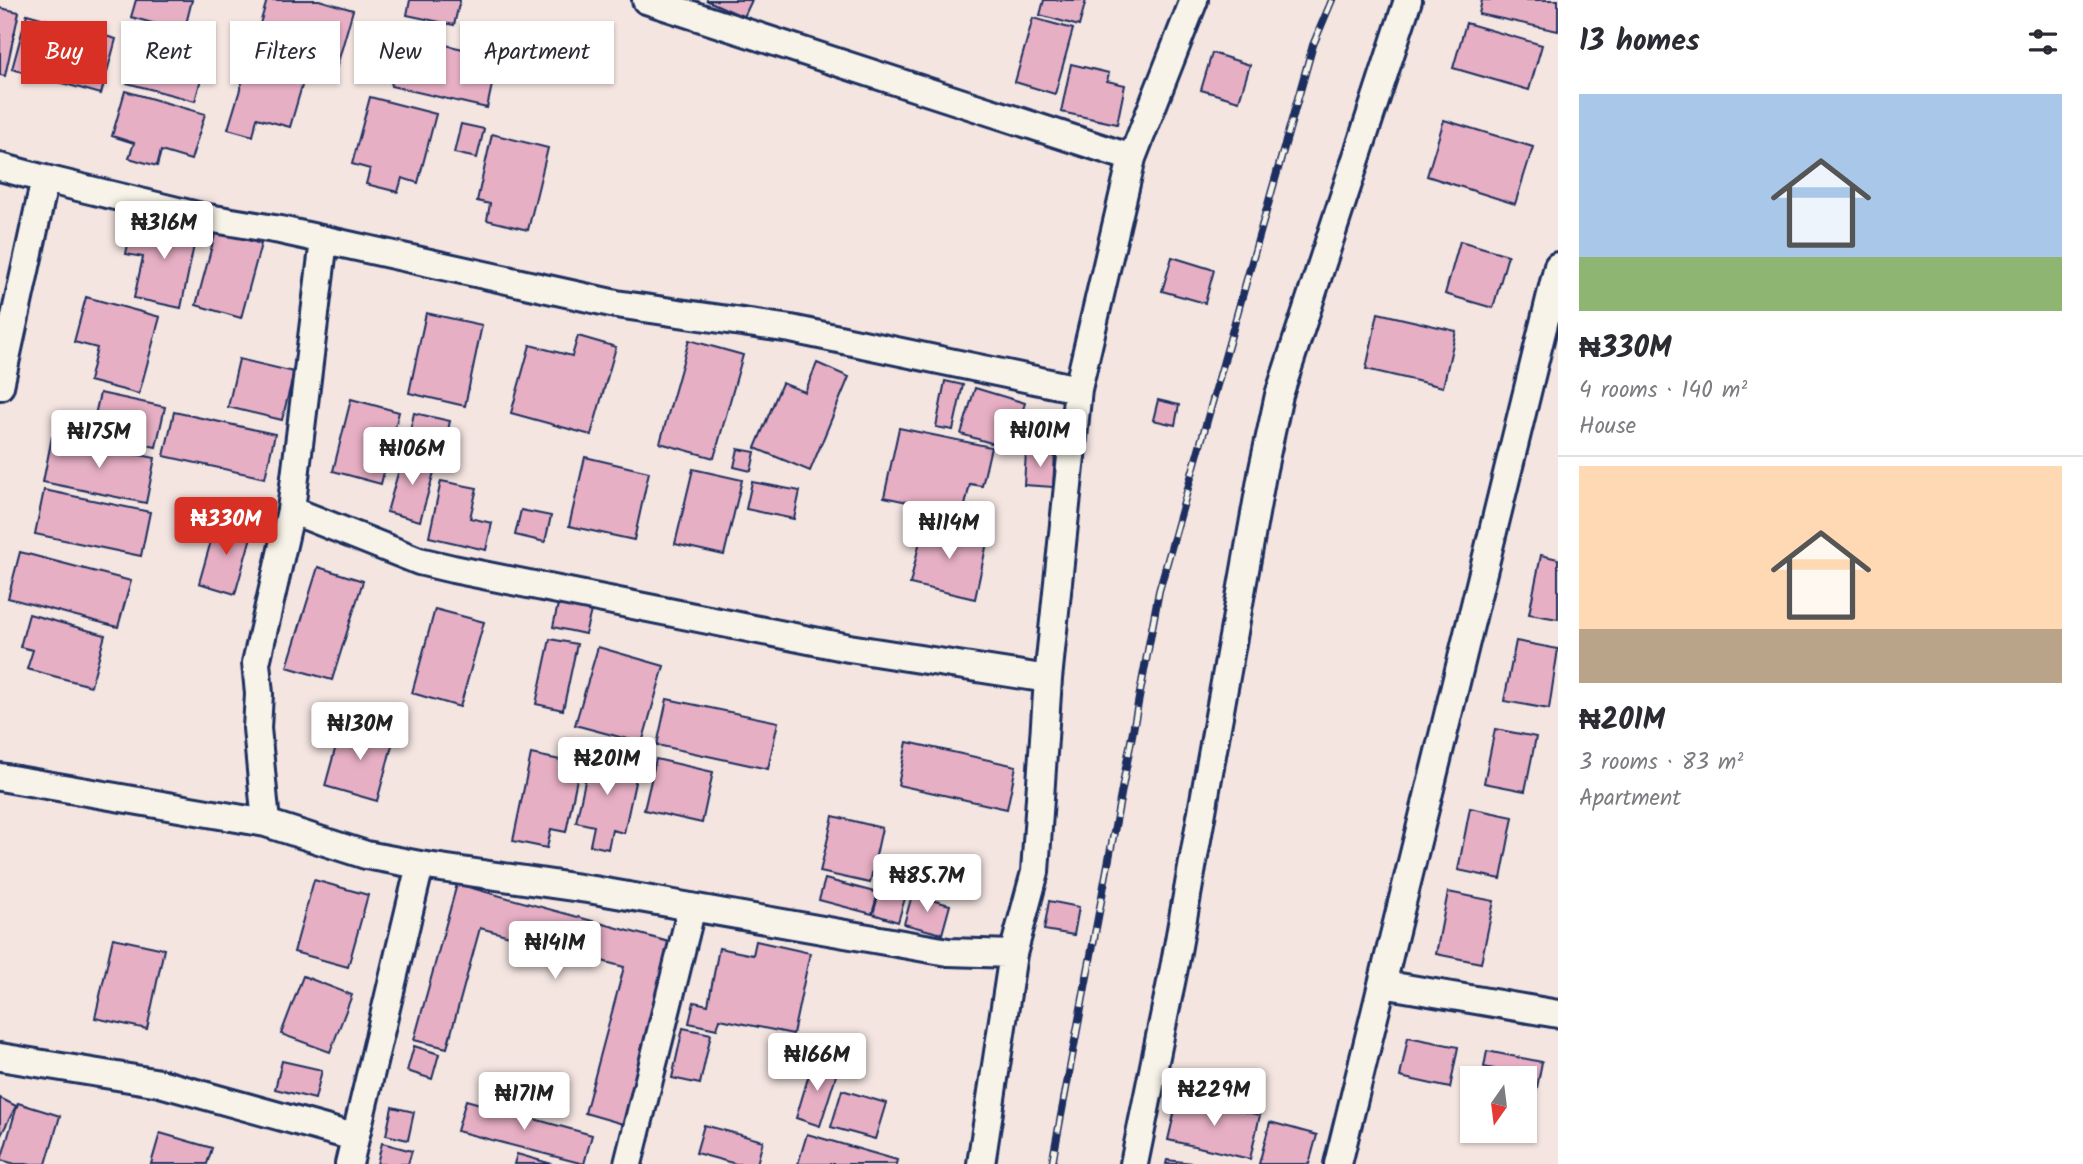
<!DOCTYPE html>
<html lang="en">
<head>
<meta charset="utf-8">
<style>
	:root { --surface:#fff; --page:#f2f2f3; --text:#2b2b33; --muted:#7c7c81; --line:#e1e1e2; --accent:#d93025 }
	body { margin:0; font-family:Kalam,sans-serif; background:var(--page); color:var(--text); height:100vh; display:flex; flex-direction:column; font-size:26px; white-space:nowrap }
	* { box-sizing:border-box; margin:0 }
	p { font-size:23px; color:var(--muted) }
	.icon { flex:none; width:38px; height:38px; fill:none; stroke:currentColor; stroke-width:2; stroke-linecap:round; stroke-linejoin:round }
	.map { position:relative; flex:1; overflow:hidden }
	.drawer { display:flex; flex-direction:column; background:var(--surface); width:525px }
	.drawer>* { flex:none }
	.hud { position:absolute; left:21px; top:21px; width:665px; height:63px; display:flex; gap:14px }
	.needle { width:46px; rotate:194deg }
	.fabs { position:absolute; left:1460px; top:1066px; display:grid; gap:14px }
	.fabs a { display:grid; place-items:center; width:77px; height:77px; border-radius:0px; background:var(--surface); box-shadow:0 2px 5px #0004; font-size:35px }
	.price { position:absolute; translate:-50% -60px; padding:0 16px; border-radius:7px; background:#fff; color:#222; font-size:23px; line-height:46px; filter:drop-shadow(0 2px 4px #0008) }
	.price::after { content:''; position:absolute; left:50%; top:42px; width:21px; height:16px; margin-left:-10px; background:inherit; clip-path:polygon(0 0,100% 0,50% 100%) }
	.price.selected { background:var(--accent); color:#fff }
	ul { padding:0; list-style:none }
	li { display:grid; align-content:center; gap:14px; height:371px; padding:0 21px }
	li+li { border-top:2px solid var(--line) }
	li span { display:grid; place-items:center; height:217px; border-radius:0px; color:#555 }
	li>.icon { margin-inline-start:auto }
	span .icon { width:126px; height:126px; fill:#fffc; stroke-width:1 }
	li b { font-size:30px }
	h2 { display:flex; justify-content:space-between; align-items:center; height:84px; padding:0 21px; font-size:30px }
	.pill { padding:0 24px; border-radius:0px; background:var(--surface); box-shadow:0 2px 5px #0004; font-size:24px; line-height:63px }
	.pill.selected { background:var(--accent); color:#fff }
	main { display:flex; flex:1; min-height:0 }
	.map>svg:first-child { display:block }
</style>
</head>
<body>
<main>
<div class="map">
<svg width="1558" height="1164" viewBox="0 0 1558 1164">
	<rect width="100%" height="100%" fill="#f4e5e1"/>
	<filter id="ink" filterUnits="userSpaceOnUse"><feTurbulence type="fractalNoise" baseFrequency=".0143" numOctaves="2"/><feDisplacementMap in="SourceGraphic" scale="14" xChannelSelector="R" yChannelSelector="G"/><feConvolveMatrix kernelMatrix="1 2 1 2 8 2 1 2 1" color-interpolation-filters="sRGB"/></filter>
	<g filter="url(#ink)">
		<path fill="#e7afc4" stroke="#1b2f5e" stroke-width="2" d="M136,0H192L184,32L131,17Z
			M267,0H319L353,10L336,69L281,53L279,59L252,51Z
			M410,0H460L454,25L407,15Z
			M706,0H752L744,17Z
			M1044,0H1086L1079,26L1040,15Z
			M1482,0H1558V31L1479,14Z
			M0,8L19,12L5,76L0,75Z
			M27,14L116,39L101,94L12,69Z
			M1033,18L1073,29L1055,94L1015,82Z
			M1466,23L1542,45L1529,90L1453,68Z
			M402,35L498,57L487,108L391,86Z
			M139,38L207,57L195,101L127,83Z
			M1212,53L1250,65L1239,101L1201,90Z
			M248,63L304,79L290,127L257,118L253,136L228,129Z
			M1071,64L1109,73L1107,81L1125,85L1117,124L1061,112Z
			M125,91L205,114L191,160L161,151L157,166L129,158L134,143L112,136Z
			M370,97L436,114L418,183L402,178L398,192L366,184L370,169L352,164Z
			M1444,120L1533,147L1515,204L1427,176Z
			M461,124L484,129L477,158L454,153Z
			M492,134L548,148L528,230L487,220L490,204L477,201Z
			M151,216L198,226L181,308L134,298L143,257L126,254L130,234L146,237Z
			M216,231L261,244L241,318L196,305Z
			M1460,241L1508,255L1493,308L1445,294Z
			M1172,257L1214,270L1205,303L1162,291Z
			M86,297L160,317L139,394L89,381L97,348L74,342Z
			M426,313L482,325L465,406L409,393Z
			M1378,313L1456,331L1443,387L1366,369Z
			M578,336L616,347L591,435L511,413L530,345L572,356Z
			M689,340L743,355L714,458L660,443Z
			M239,359L294,372L282,420L228,407Z
			M817,363L849,377L810,471L755,448L782,383L805,392Z
			M945,381L963,385L953,430L936,427Z
			M975,388L1025,403L1011,449L961,434Z
			M100,393L165,407L156,447L91,433Z
			M351,399L399,412L381,484L333,471Z
			M1158,400L1179,405L1175,425L1153,420Z
			M174,412L275,434L265,478L164,456Z
			M414,413L450,421L442,458L406,450Z
			M899,428L991,447L982,486L970,484L963,514L884,497Z
			M52,437L155,458L146,503L43,482Z
			M738,449L755,452L751,471L734,467Z
			M404,452L437,462L420,521L387,512Z
			M1026,452L1055,453L1053,487L1024,485Z
			M585,457L649,472L634,540L569,526Z
			M693,469L742,480L724,555L675,544Z
			M441,481L477,488L470,518L492,523L486,550L429,537Z
			M752,482L800,491L794,519L746,509Z
			M44,490L150,512L141,556L35,534Z
			M521,510L551,516L545,542L515,535Z
			M217,520L253,530L235,594L199,583Z
			M924,523L988,538L975,599L910,584Z
			M20,552L131,581L118,627L8,598Z
			M1541,555L1558,559V619L1529,614Z
			M318,567L363,581L332,680L287,667Z
			M558,604L591,611L585,634L553,627Z
			M435,609L484,622L460,707L412,693Z
			M29,614L105,635L91,686L27,669L33,650L20,647Z
			M550,639L577,644L563,710L536,704Z
			M1516,641L1558,649L1549,709L1504,701Z
			M598,647L664,666L642,743L575,725Z
			M667,699L778,722L768,769L657,745Z
			M342,724L394,738L377,801L325,786Z
			M1495,729L1536,737L1525,791L1484,783Z
			M907,742L1016,766L1007,809L898,785Z
			M531,754L580,764L566,832L551,829L547,848L513,841Z
			M591,754L639,764L624,833L612,830L608,849L590,845L594,826L576,822Z
			M656,759L713,772L702,823L644,810Z
			M1470,808L1513,817L1501,879L1458,870Z
			M833,816L882,828L870,883L820,872Z
			M888,863L913,871L898,922L873,914Z
			M825,879L878,893L872,914L819,900Z
			M314,880L368,895L348,967L294,952Z
			M457,884L673,943L623,1124L585,1113L624,967L480,928L447,1048L414,1040Z
			M1448,892L1494,901L1481,963L1436,954Z
			M912,895L950,905L942,934L904,924Z
			M1049,901L1079,907L1074,935L1044,930Z
			M113,938L164,949L147,1029L95,1018Z
			M756,941L810,953L793,1034L720,1019L717,1029L689,1023L694,1002L708,1005L719,948L753,955Z
			M303,976L352,995L330,1052L281,1034Z
			M683,1028L711,1034L700,1084L672,1078Z
			M1408,1037L1458,1047L1450,1088L1400,1077Z
			M414,1046L439,1054L432,1079L407,1071Z
			M1487,1051L1542,1062L1534,1103L1524,1101V1078H1492L1494,1069L1484,1067Z
			M282,1061L322,1070L315,1099L275,1089Z
			M813,1061L838,1069L820,1126L796,1118Z
			M842,1090L886,1103L875,1139L831,1127Z
			M1178,1097L1260,1115L1250,1159L1168,1140Z
			M0,1098L16,1106L0,1137Z
			M466,1100L592,1135L584,1164L457,1131Z
			M18,1103L60,1116L46,1164H15L1,1160Z
			M392,1107L414,1112L408,1140L386,1135Z
			M1270,1122L1317,1135L1309,1164H1259Z
			M704,1125L763,1141L757,1164H736L696,1153Z
			M160,1133L212,1148L207,1164H151Z
			M807,1134L897,1160L896,1164H798Z
			M382,1143L412,1151L408,1164H377Z
			M517,1154L552,1164H514Z
			M1167,1160L1201,1164H1166Z"/>
		<g fill="none" stroke-linecap="round" stroke-linejoin="round">
			<g stroke="#1b2f5e" stroke-width="32">
				<path id="street" d="M646,0L1132,158
					M0,167L45,179
					M0,386L45,179L202,217L280,230L616,304L791,329L1078,389L1048,679
					M1078,389L1132,158L1194,0
					M0,777L266,823L366,855L420,865L594,890L948,952L1013,954L1035,872L1048,679L849,648L453,569L419,561L291,510
					M266,823L257,728L259,694L256,663L291,510L324,240
					M1382,984L1558,1014
					M0,1057L160,1083L354,1137
					M349,1164L420,865
					M628,1164L692,907
					M981,1164L1013,954
					M1134,1164L1175,963L1263,469L1279,395L1408,0
					M1338,1164L1558,266"/>
			</g>
			<use href="#street" stroke="#f7f3e8" stroke-width="26"/>
			<g stroke="#1b2f5e" stroke-width="8">
				<path id="rail" d="M1052,1164L1159,591L1313,45L1332,0"/>
			</g>
			<use href="#rail" stroke="#f7f3e8" stroke-width="5" stroke-dasharray="16" stroke-linecap="butt"/>
		</g>
	</g>
</svg>
<div class="fabs">
<a><svg class="needle" viewBox="-14 -14 28 28"><path d="M0-13l5 13h-10z" fill="#e53935"/><path d="M0 13l5-13h-10z" fill="#7c7c81"/></svg></a>
</div>
<b class="price" style="left:164px;top:261px">₦316M</b>
<b class="price" style="left:1040px;top:469px">₦101M</b>
<b class="price" style="left:99px;top:470px">₦175M</b>
<b class="price" style="left:412px;top:487px">₦106M</b>
<b class="price selected" style="left:226px;top:557px">₦330M</b>
<b class="price" style="left:949px;top:561px">₦114M</b>
<b class="price" style="left:360px;top:762px">₦130M</b>
<b class="price" style="left:607px;top:797px">₦201M</b>
<b class="price" style="left:927px;top:914px">₦85.7M</b>
<b class="price" style="left:555px;top:981px">₦141M</b>
<b class="price" style="left:817px;top:1093px">₦166M</b>
<b class="price" style="left:1214px;top:1128px">₦229M</b>
<b class="price" style="left:524px;top:1132px">₦171M</b>
<div class="hud">
<a class="pill selected">Buy</a>
<a class="pill">Rent</a>
<a class="pill">Filters</a>
<a class="pill">New</a>
<a class="pill">Apartment</a>
</div>
</div>
<section class="drawer">
<h2>13 homes<svg class="icon" aria-label="filters" viewBox="0 0 24 24"><path d="M4 7h16M4 17h16"/><circle cx="9" cy="7" r="2"/><circle cx="15" cy="17" r="2"/></svg></h2>
<ul>
<li><span style="background:linear-gradient(#a9c7e8 75%,#8fb573 0)"><svg class="icon" aria-label="home" viewBox="0 0 24 24"><path d="M3 11l9-7 9 7M6 9v11h12V9"/></svg></span><div><b>₦330M</b><p>4 rooms · 140 m²</p><p>House</p></div></li>
<li><span style="background:linear-gradient(#ffd9b3 75%,#b9a48a 0)"><svg class="icon" aria-label="home" viewBox="0 0 24 24"><path d="M3 11l9-7 9 7M6 9v11h12V9"/></svg></span><div><b>₦201M</b><p>3 rooms · 83 m²</p><p>Apartment</p></div></li>
</ul>
</section>
</main>
</body>
</html>
